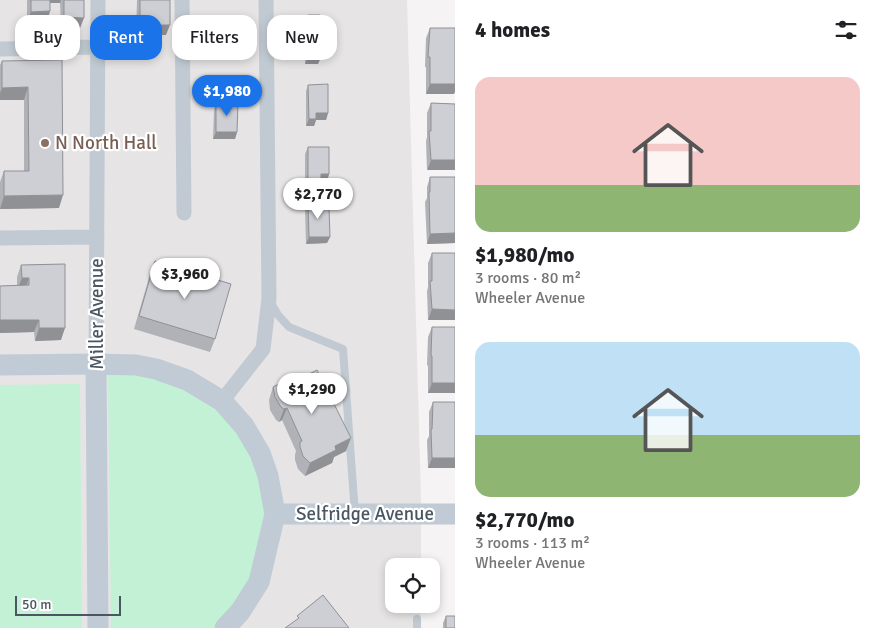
<!DOCTYPE html>
<html lang="en">
<head>
<meta charset="utf-8">
<style>
	:root { --surface:#fff; --page:#f2f2f2; --text:#202124; --muted:#757577; --accent:#1a73e8 }
	body { margin:0; font-family:Signika,sans-serif; background:var(--page); color:var(--text); height:100vh; display:flex; flex-direction:column; font-size:19px; white-space:nowrap }
	* { box-sizing:border-box; margin:0 }
	p { font-size:16px; color:var(--muted) }
	.icon { flex:none; width:28px; height:28px; fill:none; stroke:currentColor; stroke-width:2; stroke-linecap:round; stroke-linejoin:round }
	.map { position:relative; flex:1; overflow:hidden }
	.side { display:flex; flex-direction:column; background:var(--surface); width:425px }
	.side>* { flex:none }
	.hud { position:absolute; left:15px; top:15px; width:365px; height:45px; display:flex; gap:10px }
	.controls { position:absolute; left:385px; top:558px; display:grid; gap:10px }
	.controls a { display:grid; place-items:center; width:55px; height:55px; border-radius:10px; background:var(--surface); box-shadow:0 2px 8px #0003; font-size:25px }
	.scale { position:absolute; left:15px; bottom:12px; width:106px; box-sizing:border-box; padding-left:5px; border:2px solid #4a5661; border-top:0; font-size:14px; line-height:18px; white-space:nowrap; color:#4a5661; -webkit-text-stroke:4px #fff; paint-order:stroke }
	.price { position:absolute; translate:-50% -42px; padding:0 11px; border-radius:18px; background:#fff; color:#222; font-size:16px; line-height:32px; filter:drop-shadow(0 1px 2px #0008) }
	.price::after { content:''; position:absolute; left:50%; top:30px; width:15px; height:11px; margin-left:-8px; background:inherit; clip-path:polygon(0 0,100% 0,50% 100%) }
	.price.current { background:var(--accent); color:#fff }
	ul { padding:0; list-style:none }
	li { display:grid; align-content:center; gap:10px; height:265px; padding:0 20px }
	li span { display:grid; place-items:center; height:155px; border-radius:15px; color:#555 }
	li>.icon { margin-inline-start:auto }
	span .icon { width:90px; height:90px; fill:#fffc; stroke-width:1 }
	li b { font-size:21px }
	h2 { display:flex; justify-content:space-between; align-items:center; height:60px; padding:0 20px; font-size:21px }
	.pill { padding:0 18px; border-radius:15px; background:var(--surface); box-shadow:0 2px 8px #0003; font-size:18px; line-height:45px }
	.pill.current { background:var(--accent); color:#fff }
	main { display:flex; flex:1; min-height:0 }
	.map>svg:first-child { display:block }
</style>
</head>
<body>
<main>
<div class="map">
<svg width="455" height="628" viewBox="0 0 455 628">
	<rect width="100%" height="100%" fill="#f5f3f3"/>
	<path fill="#e6e4e5" d="M0,0H407L421,499V566H394V604H421L420,628H0Z"/>
	<path fill="#c3f1d5" d="M108,373L146,374L193,390L225,413L253,457L268,518L260,559L242,598L216,628H111Z
		M80,384L82,628H0V385Z"/>
	<g fill="none" stroke-linecap="round" stroke-linejoin="round">
		<path stroke="#c1cad2" stroke-width="8" d="M271,303L278,315L289,327L343,349L355,514
			M417,619V628"/>
		<path stroke="#c1cad2" stroke-width="15" d="M182,0L184,213
			M0,49L97,47
			M0,238L97,237
			M96,364L98,0
			M222,401L263,349L269,299L266,0"/>
		<path stroke="#c1cbd6" stroke-width="21" d="M96,364L98,628
			M0,365L96,364L136,365L156,369L187,380L222,401L244,426L260,453L268,476L275,514L259,582L240,612L225,628
			M275,514H455"/>
	</g>
	<path fill="#b0b2b7" d="M27,0H84L80,28L61,27L60,3H50V11L47,21L27,22Z
		M137,0H170L166,35H136Z
		M308,15L320,22L328,50L326,57L321,56L318,64H305L306,22Z
		M430,28L454,94H426V67H425L426,38Z
		M62,60L59,208L0,209V182L4,171H24V100H0V65L2,61Z
		M308,85L328,113L326,120H316L314,126H306V91Z
		M216,103L237,132L235,139H213L214,110Z
		M431,103L455,104L427,170L426,141L427,137V113Z
		M308,147L329,174L327,181H321L319,189L305,188V154Z
		M430,177L455,243L427,244L425,202L427,198V187Z
		M308,201L321,209L330,237L327,243L306,244L305,208Z
		M432,253H455V320H428L427,291L428,287V263Z
		M155,261L215,339L210,352L134,329L150,274Z
		M65,264L61,340L35,341L34,332L0,333V286L17,285V277L21,265Z
		M432,327H455V393H428V366L427,365L428,337Z
		M301,378L323,389L346,451L334,457L332,463L305,476L298,469L295,460V455L296,451L282,420L279,422L276,420L270,410L269,400L273,387Z
		M433,402H455V468H428L427,440L429,436V412Z
		M446,616L455,628H443V623Z"/>
	<path fill="#909195" d="M48,0H61L60,3H47Z
		M50,11L47,21L27,22L31,12Z
		M64,17L84,18L80,28L61,27Z
		M140,25H170L166,35H136Z
		M321,50H328L326,57L318,56Z
		M308,57H321L318,64H305Z
		M430,84H455V92L454,94H426Z
		M28,87L24,100H0V93L2,88Z
		M316,113H328L326,120H316L314,126H306L309,119Z
		M216,132H237L235,139H213Z
		M431,160H455V170H427Z
		M321,174H329L327,181H319Z
		M308,182H321L319,189L305,188Z
		M63,195L59,208L0,209L4,196Z
		M455,233V243L427,244L430,234Z
		M309,237H330L327,243L306,244Z
		M22,278H29L25,290H17Z
		M432,309L455,310V320H428Z
		M0,320H39L34,332L0,333Z
		M39,328H65L61,340L35,341Z
		M432,383H455V393H428Z
		M287,408L282,420L279,422L284,409Z
		M351,438L346,451L334,457L332,463L305,476L310,463L335,446Z
		M432,458H455V468H428Z"/>
	<path fill="#cdcfd5" stroke="#909195" d="M31,0H50V11L31,12Z
		M64,0H84V18L64,17Z
		M140,0H170V25H140Z
		M308,15H320V22H328V50H321V57H308Z
		M430,28H455V84H430V57H428Z
		M62,60L63,195L4,196V171H29L28,87L2,88V61Z
		M328,84V113H316V119H309L308,85Z
		M216,103H238L237,132H216Z
		M431,103L455,104V160H431L429,131H431Z
		M308,147H329V174H321V182H308Z
		M430,177H455V233L430,234L429,192H430Z
		M308,201H321V209H329L330,237H309Z
		M432,253H455V310L432,309L430,281H432Z
		M155,261L231,284L215,339L139,316Z
		M65,264V328H39V320H0V286L29,285V278H22L21,265Z
		M432,327H455V383H432V356L431,355Z
		M317,370L324,384L321,386L329,401L332,400L351,438L335,446L336,450L310,463L303,456L300,447V442L302,441L287,408L284,409L281,407L275,397L273,387L299,374L301,378Z
		M433,402H455V458H432L431,430L432,429Z
		M323,595L349,628H285L299,618L297,616Z
		M446,616H455V628H446Z"/>
	<circle fill="#8d6e63" stroke="#fff" stroke-width="2" cx="45" cy="143" r="5"/>
	<g text-anchor="middle" dominant-baseline="central" stroke-width="4.5" stroke-linejoin="round" paint-order="stroke">
		<g font-size="19" fill="#785e54" stroke="#fff" text-anchor="start">
			<text x="55" y="143">N North Hall</text>
		</g>
		<g font-size="19" fill="#4a5661" stroke="#fff">
			<text transform="translate(97 314) rotate(-90)">Miller Avenue</text>
			<text x="365" y="514">Selfridge Avenue</text>
		</g>
	</g>
</svg>
<div class="controls">
<a><svg class="icon" aria-label="locate" viewBox="0 0 24 24"><circle cx="12" cy="12" r="6"/><path d="M12 2v4M12 18v4M2 12h4M18 12h4"/></svg></a>
</div>
<div class="scale">50 m</div>
<b class="price current" style="left:227px;top:117px">$1,980</b>
<b class="price" style="left:318px;top:220px">$2,770</b>
<b class="price" style="left:185px;top:300px">$3,960</b>
<b class="price" style="left:312px;top:415px">$1,290</b>
<div class="hud">
<a class="pill">Buy</a>
<a class="pill current">Rent</a>
<a class="pill">Filters</a>
<a class="pill">New</a>
</div>
</div>
<section class="side">
<h2>4 homes<svg class="icon" aria-label="filters" viewBox="0 0 24 24"><path d="M4 7h16M4 17h16"/><circle cx="9" cy="7" r="2"/><circle cx="15" cy="17" r="2"/></svg></h2>
<ul>
<li><span style="background:linear-gradient(#f6c9c9 70%,#8fb573 0)"><svg class="icon" aria-label="home" viewBox="0 0 24 24"><path d="M3 11l9-7 9 7M6 9v11h12V9"/></svg></span><div><b>$1,980/mo</b><p>3 rooms · 80 m²</p><p>Wheeler Avenue</p></div></li>
<li><span style="background:linear-gradient(#bfe0f5 60%,#8fb573 0)"><svg class="icon" aria-label="home" viewBox="0 0 24 24"><path d="M3 11l9-7 9 7M6 9v11h12V9"/></svg></span><div><b>$2,770/mo</b><p>3 rooms · 113 m²</p><p>Wheeler Avenue</p></div></li>
</ul>
</section>
</main>
</body>
</html>
